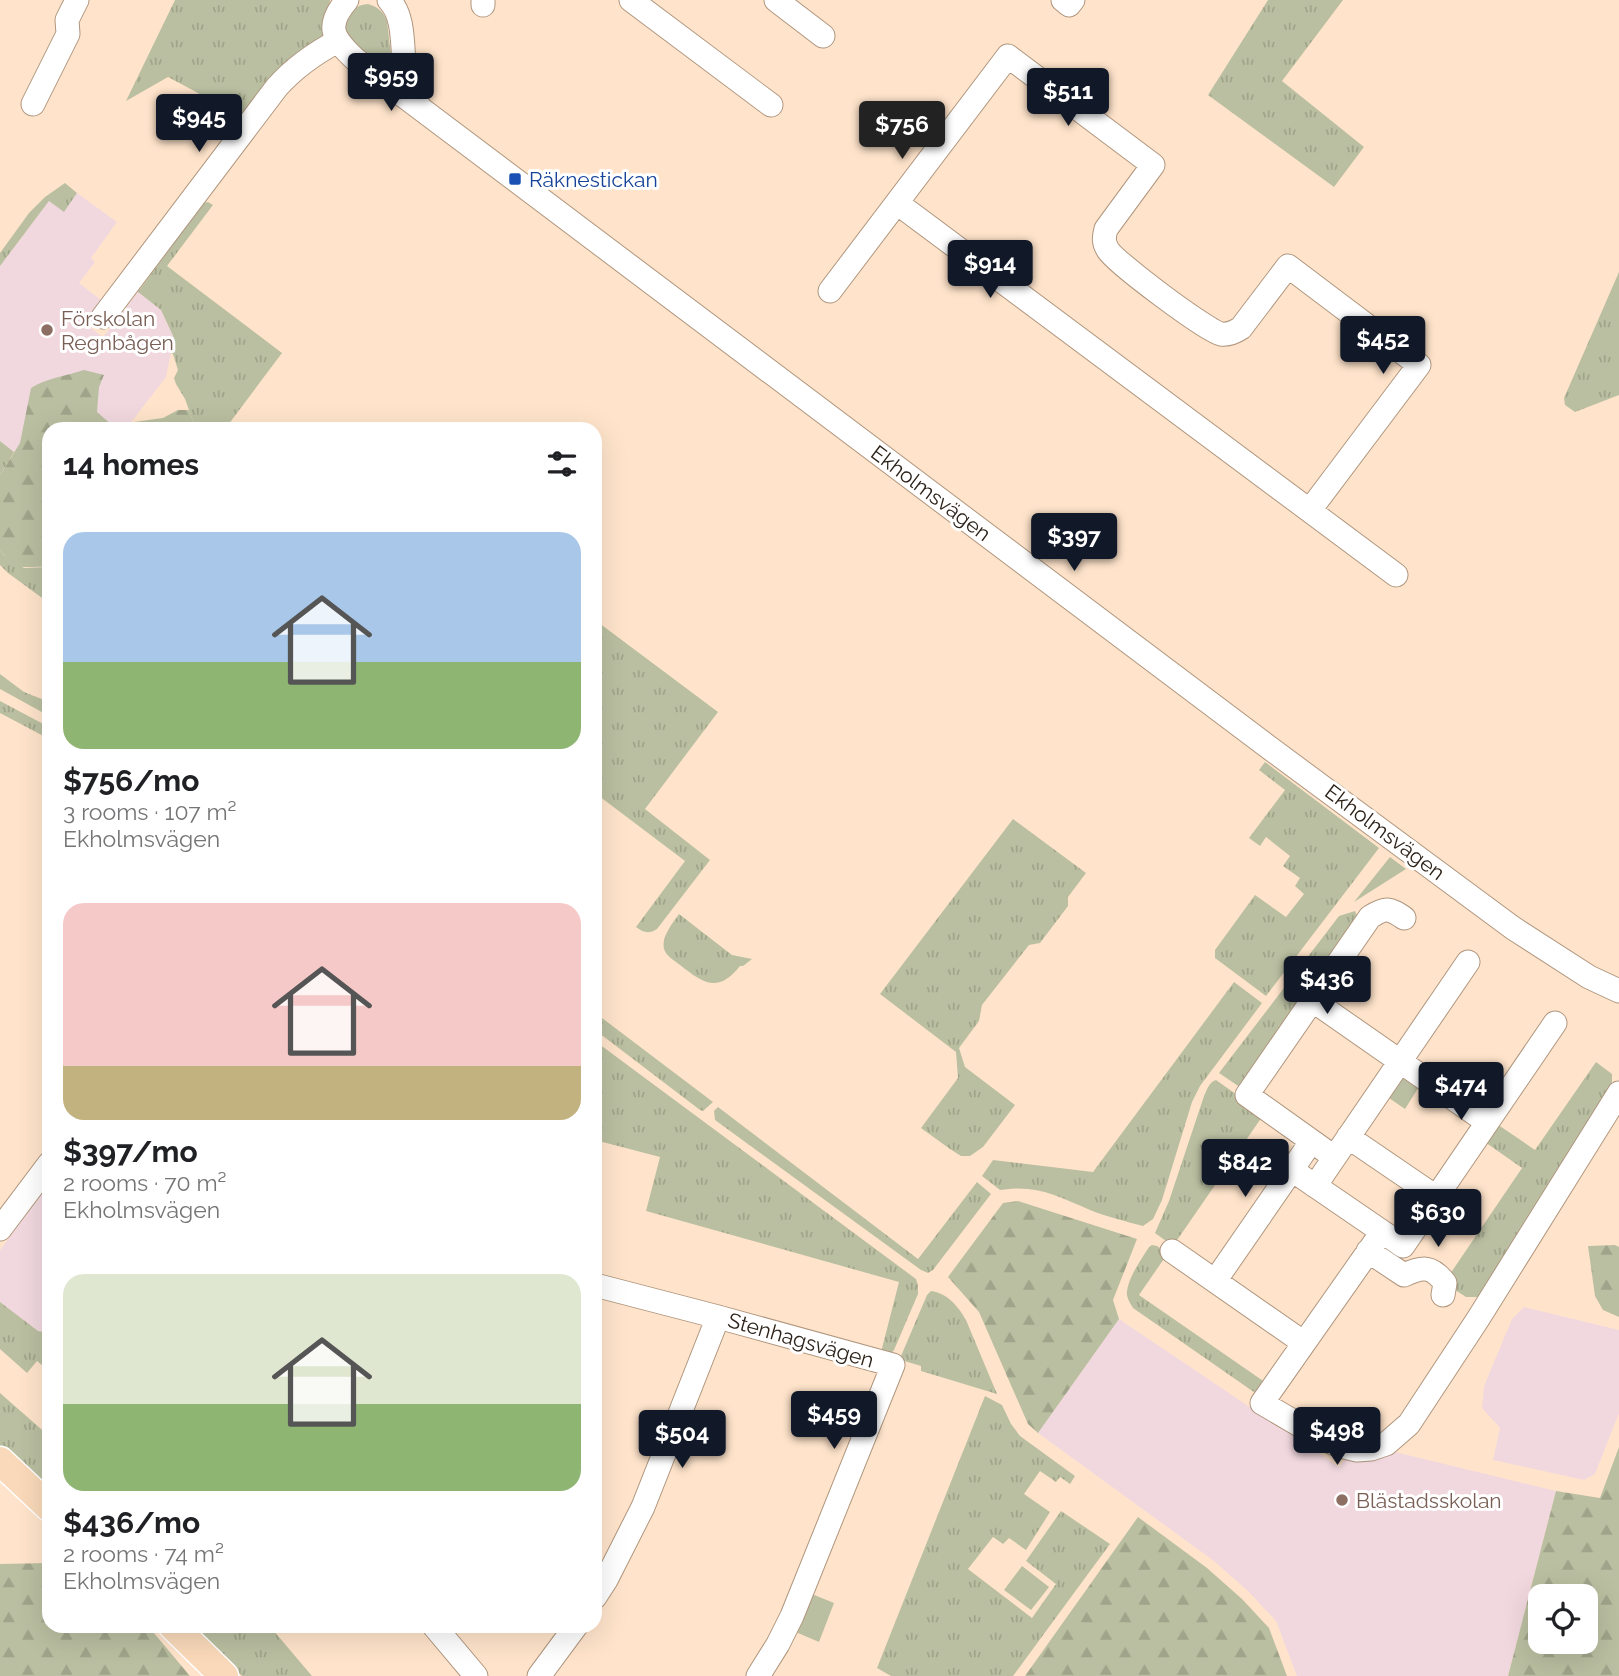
<!DOCTYPE html>
<html lang="en">
<head>
<meta charset="utf-8">
<style>
	:root { --surface:#fff; --page:#f2f2f2; --text:#202124; --muted:#757577; --accent:#111827 }
	body { margin:0; font-family:Raleway,sans-serif; background:var(--page); color:var(--text); height:100vh; display:flex; flex-direction:column; font-size:26px; white-space:nowrap }
	* { box-sizing:border-box; margin:0 }
	p { font-size:23px; color:var(--muted) }
	.icon { flex:none; width:38px; height:38px; fill:none; stroke:currentColor; stroke-width:2; stroke-linecap:round; stroke-linejoin:round }
	.map { position:relative; flex:1; overflow:hidden }
	.panel { position:absolute; left:42px; top:422px; width:560px; height:1211px; display:flex; flex-direction:column; background:var(--surface); border-radius:21px; box-shadow:0 7px 28px #0002 }
	.panel>* { flex:none }
	.fabs { position:absolute; left:1528px; top:1584px; display:grid; gap:14px }
	.fabs a { display:grid; place-items:center; width:70px; height:70px; border-radius:14px; background:var(--surface); box-shadow:0 7px 28px #0002; font-size:35px }
	.price { position:absolute; translate:-50% -60px; padding:0 16px; border-radius:7px; background:var(--accent); color:#fff; font-size:23px; line-height:46px; filter:drop-shadow(0 2px 4px #0008) }
	.price::after { content:''; position:absolute; left:50%; top:42px; width:21px; height:16px; margin-left:-10px; background:inherit; clip-path:polygon(0 0,100% 0,50% 100%) }
	.price.active { background:#222; color:#fff }
	ul { padding:0; list-style:none }
	li { display:grid; align-content:center; gap:14px; height:371px; padding:0 21px }
	li span { display:grid; place-items:center; height:217px; border-radius:21px; color:#555 }
	li>.icon { margin-inline-start:auto }
	span .icon { width:126px; height:126px; fill:#fffc; stroke-width:1 }
	li b { font-size:30px }
	h2 { display:flex; justify-content:space-between; align-items:center; height:84px; padding:0 21px; font-size:30px }
	.map>svg:first-child { display:block }
</style>
</head>
<body>
<div class="map">
<svg width="1619" height="1676" viewBox="0 0 1619 1676">
	<defs>
		<pattern id="grass-tufts" width="24" height="20" patternUnits="userSpaceOnUse" patternTransform="scale(1.75)"><rect width="24" height="20" fill="#babfa1"/><path d="M3 7l-1-3M5 7V3M7 7l1-3M15 17l-1-3M17 17v-4M19 17l1-3" fill="none" stroke="#a0a48a"/></pattern>
		<pattern id="forest-firs" width="22" height="20" patternUnits="userSpaceOnUse" patternTransform="scale(1.75)"><rect width="22" height="20" fill="#babfa1"/><path d="M5 1l3.5 6h-7zM16 11l3.5 6h-7z" fill="#a0a48a"/></pattern>
	</defs>
	<rect width="100%" height="100%" fill="#ffe4cb"/>
	<path fill="#f1d8df" d="M77,193L117,222L91,258L95,262L79,283L101,300L84,323L103,337L138,292L161,310L174,338L166,377L126,429H49V479L0,441V266L49,201L64,211Z
		M49,1184V1333L38,1331L0,1302V1250Z
		M1524,1307L1619,1330V1413L1595,1474L1584,1480L1493,1460L1500,1428L1482,1408L1484,1386L1512,1319Z
		M1119,1319L1339,1467L1348,1456L1395,1452L1556,1491L1508,1676H1297L1276,1621L1249,1592L1214,1561L1038,1433Z"/>
	<path fill="url(#grass-tufts)" d="M175,0H330L326,35L229,134L222,113L198,93L168,77L126,101Z
		M1268,0H1343L1282,81L1364,147L1334,187L1208,95Z
		M368,4C378,7 383,11 387,21L394,81L359,55L342,29C350,14 350,6 368,4Z
		M65,183L77,193L64,212L49,201L0,266V253L29,213L45,197Z
		M208,202L213,205L167,266L282,353L225,429H196L185,399L176,384L174,378L178,370L173,354L171,353L174,338L161,310L138,292L203,203Z
		M1619,272V395L1575,412L1565,405L1564,398Z
		M0,441L14,452L0,475Z
		M0,550L4,555L24,568L49,567V603L8,573L0,565Z
		M595,620L718,712L645,809L710,860L657,929C649,934 644,933 636,927L685,861L595,793Z
		M0,674L24,692L49,702V716L0,689Z
		M0,701L49,727V739L0,713Z
		M1265,762L1379,848L1266,996L1215,958V950L1255,895L1286,917L1304,894L1295,886L1300,878L1283,866L1290,856L1266,837L1260,846L1249,838L1285,790L1259,770Z
		M1013,819L1086,873L1068,897V906L1040,943L1029,945L982,1005L979,1021L959,1048L965,1067L1015,1105L983,1147L970,1156H961L950,1149L921,1128L958,1078L956,1052L880,994Z
		M1390,857L1406,869L1354,902Z
		M1355,911L1357,916L1354,921L1244,1090L1219,1073L1339,916Z
		M679,914L732,955L752,959L743,966H740C718,994 703,983 680,965C675,961 666,956 664,949C661,937 672,924 679,914Z
		M1234,982L1262,1003L1200,1086L1192,1102L1162,1200L1153,1219L1143,1226C1125,1221 1107,1217 1090,1210C1058,1196 1036,1184 1000,1190L982,1176L993,1160L1093,1172Z
		M602,1018L713,1102L703,1111L700,1110L599,1033L597,1024Z
		M595,1041L916,1279L918,1285V1294L894,1350L889,1356H880L899,1282L646,1211L660,1157L595,1140Z
		M1596,1062L1612,1074V1082L1483,1292L1477,1297H1466L1452,1288L1448,1277L1522,1168L1482,1140L1494,1122L1535,1150Z
		M1216,1080L1264,1114L1173,1246L1155,1233L1169,1201L1204,1096C1207,1090 1209,1082 1216,1080Z
		M718,1107L918,1259L977,1182L991,1194L933,1270L928,1273L921,1270L715,1120L714,1111Z
		M1152,1245L1157,1246L1168,1253L1139,1295L1269,1385L1261,1397L1133,1308C1130,1303 1126,1297 1127,1291C1129,1276 1141,1260 1149,1247Z
		M931,1291C947,1293 958,1306 966,1320L997,1394L921,1371V1366L901,1360V1356L927,1295Z
		M0,1302L38,1331L49,1333V1371L37,1361L27,1373L0,1349Z
		M0,1393L49,1436V1488L0,1446Z
		M985,1396L1002,1405L1011,1424L1020,1436L1075,1476L1070,1484L1060,1477L1056,1482L1040,1471L1024,1494L1050,1512L1026,1550L1009,1538L1003,1544L993,1537L968,1569L1032,1618L1056,1584L1026,1561L1061,1511L1110,1544L1013,1676H891L877,1668Z
		M192,1626H277L273,1630L312,1676H242Z"/>
	<path fill="url(#forest-firs)" fill-rule="evenodd" d="M84,370L104,375L99,387L97,412L112,425L163,418L178,410H189L196,429H49V567C23,565 19,574 0,550V475L20,443L31,388C47,378 66,376 84,370Z
		M1018,1201L1137,1239L1113,1300L1119,1319L1038,1433L1028,1424L979,1312L948,1277L1003,1203Z
		M1615,1245L1619,1247V1317L1603,1310L1595,1296L1588,1246Z
		M1619,1447V1676H1508L1556,1491L1600,1498ZM1586,1596V1642H1540V1596Z
		M1138,1517L1207,1568L1242,1599L1269,1628L1287,1676H1025Z
		M49,1563V1626H148L190,1676H0V1564Z"/>
	<path fill="#babfa1" d="M1404,1070L1422,1082L1405,1109L1386,1096Z
		M1022,1566L1049,1587L1031,1610L1004,1590Z
		M807,1592L834,1603L819,1642L791,1630Z"/>
	<g fill="none" stroke-linecap="round" stroke-linejoin="round">
		<g stroke="#af967e" stroke-width="25">
			<path id="minor" d="M347,0C325,26 332,38 356,60L1267,746L1513,928L1589,977L1619,991
				M389,0C408,20 400,58 407,84C409,91 414,98 418,104
				M483,0V5
				M631,0L771,105
				M776,0L823,36
				M1063,0L1069,5L1073,0
				M33,104L68,34L67,20L77,0
				M897,203L1396,575
				M830,291L1008,56L1153,165L1106,229C1104,237 1103,242 1108,250C1116,263 1207,331 1221,334C1229,335 1235,332 1241,328L1288,266L1419,365L1310,510
				M103,317L277,87C295,67 315,53 338,41
				M1312,1000L1487,1122
				M1348,1137L1436,1197
				M1334,1157L1247,1095L1370,917C1386,907 1389,908 1404,918
				M1292,1170L1403,1246L1555,1023
				M1315,1186L1468,962
				M0,1229L49,1164
				M1382,1232L1262,1403L1320,1437L1340,1446L1357,1450L1371,1449L1386,1444L1409,1424L1478,1319L1619,1093
				M1172,1251L1304,1343
				M1368,1251L1404,1275C1423,1266 1432,1266 1445,1283L1443,1295
				M1215,1281L1311,1142
				M595,1285L718,1317L893,1365L792,1616L778,1644L758,1676
				M595,1597L606,1580L643,1507L718,1317
				M434,1626L476,1676
				M539,1676L576,1626"/>
		</g>
		<g stroke="#fff" stroke-width="31">
			<path id="major" d="M0,1461L49,1507
				M173,1626L224,1676"/>
		</g>
		<use href="#minor" stroke="#fff" stroke-width="23"/>
		<use href="#major" stroke="#f9d9b9" stroke-width="28"/>
	</g>
	<rect fill="#1a4fb4" stroke="#fff" stroke-width="2.5" x="508" y="172" width="14" height="14" rx="3.5"/>
	<g fill="#8d6e63" stroke="#fff" stroke-width="2.5">
		<circle cx="47" cy="330" r="7"/>
		<circle cx="1342" cy="1500" r="7"/>
	</g>
	<g text-anchor="middle" dominant-baseline="central" stroke-width="6" stroke-linejoin="round" paint-order="stroke">
		<g font-size="21" fill="#164399" stroke="#fff" text-anchor="start">
			<text x="529" y="179">Räknestickan</text>
		</g>
		<g font-size="21" fill="#785e54" stroke="#fff" text-anchor="start">
			<text x="61" y="318">Förskolan<tspan x="61" dy="24">Regnbågen</tspan></text>
			<text x="1356" y="1500">Blästadsskolan</text>
		</g>
		<g font-size="21" fill="#2c2219" stroke="#fff">
			<text transform="translate(931 493) rotate(37)">Ekholmsvägen</text>
			<text transform="translate(1385 832) rotate(37)">Ekholmsvägen</text>
			<text transform="translate(801 1340) rotate(16)">Stenhagsvägen</text>
		</g>
	</g>
</svg>
<div class="fabs">
<a><svg class="icon" aria-label="locate" viewBox="0 0 24 24"><circle cx="12" cy="12" r="6"/><path d="M12 2v4M12 18v4M2 12h4M18 12h4"/></svg></a>
</div>
<b class="price" style="left:391px;top:113px">$959</b>
<b class="price" style="left:1068px;top:128px">$511</b>
<b class="price" style="left:199px;top:154px">$945</b>
<b class="price active" style="left:902px;top:161px">$756</b>
<b class="price" style="left:990px;top:300px">$914</b>
<b class="price" style="left:1383px;top:376px">$452</b>
<b class="price" style="left:1074px;top:573px">$397</b>
<b class="price" style="left:1327px;top:1016px">$436</b>
<b class="price" style="left:1461px;top:1122px">$474</b>
<b class="price" style="left:1245px;top:1199px">$842</b>
<b class="price" style="left:1438px;top:1249px">$630</b>
<b class="price" style="left:834px;top:1451px">$459</b>
<b class="price" style="left:1337px;top:1467px">$498</b>
<b class="price" style="left:682px;top:1470px">$504</b>
<section class="panel">
<h2>14 homes<svg class="icon" aria-label="filters" viewBox="0 0 24 24"><path d="M4 7h16M4 17h16"/><circle cx="9" cy="7" r="2"/><circle cx="15" cy="17" r="2"/></svg></h2>
<ul>
<li><span style="background:linear-gradient(#a9c7e8 60%,#8fb573 0)"><svg class="icon" aria-label="home" viewBox="0 0 24 24"><path d="M3 11l9-7 9 7M6 9v11h12V9"/></svg></span><div><b>$756/mo</b><p>3 rooms · 107 m²</p><p>Ekholmsvägen</p></div></li>
<li><span style="background:linear-gradient(#f6c9c9 75%,#c2b280 0)"><svg class="icon" aria-label="home" viewBox="0 0 24 24"><path d="M3 11l9-7 9 7M6 9v11h12V9"/></svg></span><div><b>$397/mo</b><p>2 rooms · 70 m²</p><p>Ekholmsvägen</p></div></li>
<li><span style="background:linear-gradient(#dfe7d0 60%,#8fb573 0)"><svg class="icon" aria-label="home" viewBox="0 0 24 24"><path d="M3 11l9-7 9 7M6 9v11h12V9"/></svg></span><div><b>$436/mo</b><p>2 rooms · 74 m²</p><p>Ekholmsvägen</p></div></li>
</ul>
</section>
</div>
</body>
</html>
